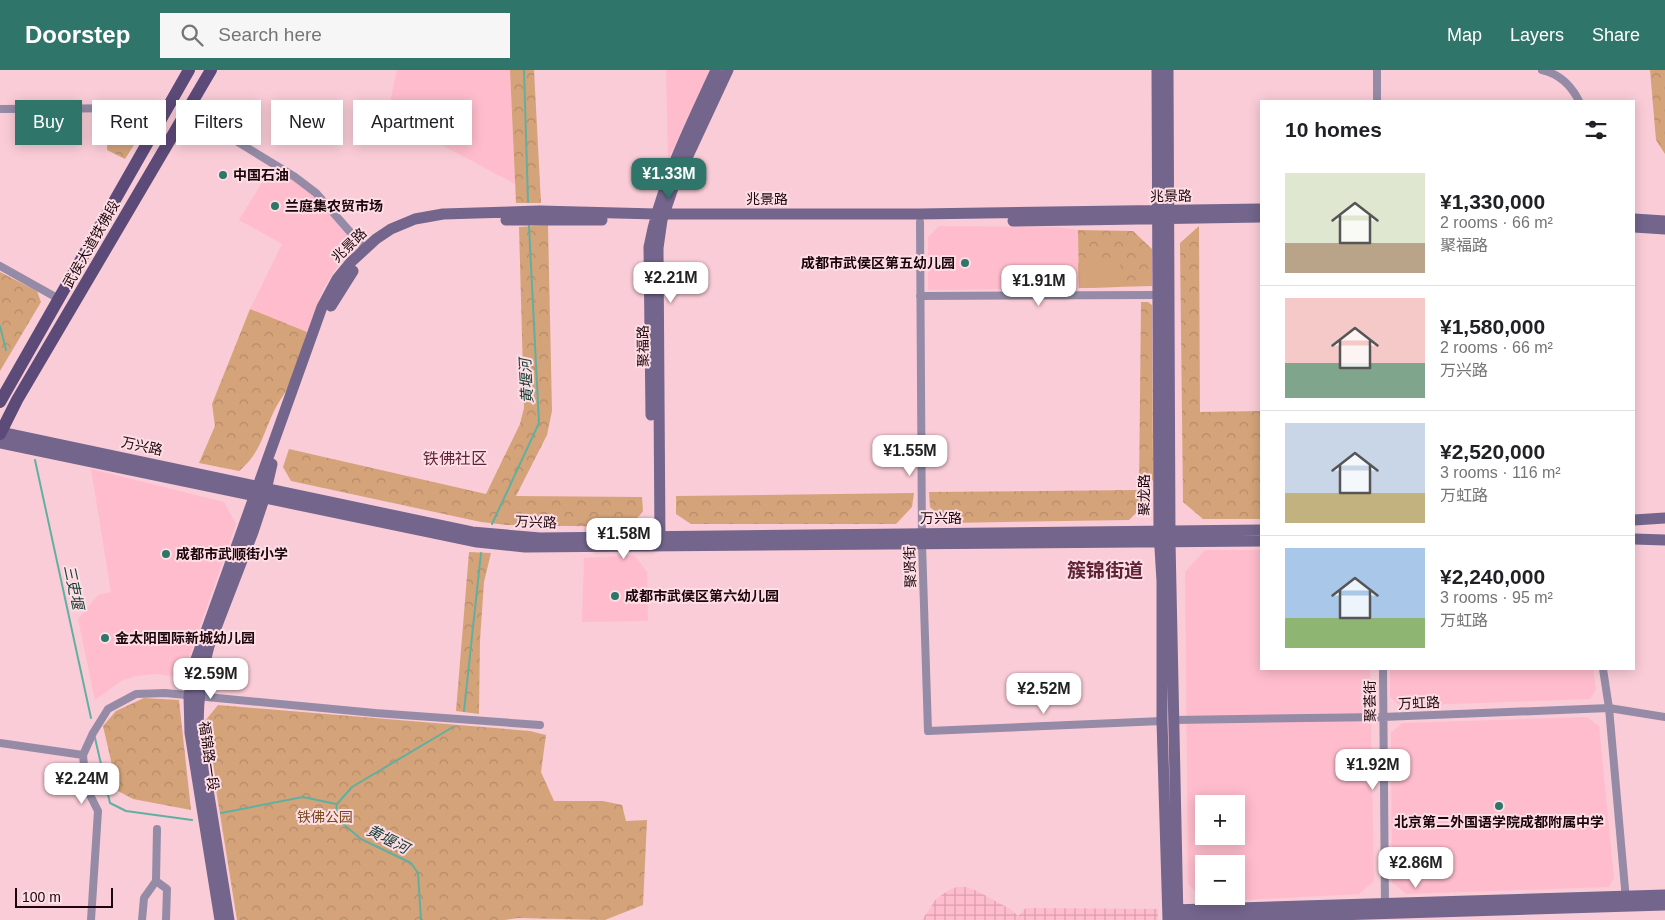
<!DOCTYPE html>
<html lang="en">
<head>
<meta charset="utf-8">
<style>
	:root { --surface:#fff; --page:#f6f6f6; --text:#202124; --muted:#757577; --line:#e0e0e0; --accent:#30756a }
	body { margin:0; font-family:Helvetica,"Noto Sans SC",sans-serif; background:var(--page); color:var(--text); height:100vh; display:flex; flex-direction:column; font-size:19px; white-space:nowrap }
	* { box-sizing:border-box; margin:0 }
	p { font-size:16px; color:var(--muted) }
	.icon { flex:none; width:28px; height:28px; fill:none; stroke:currentColor; stroke-width:2; stroke-linecap:round; stroke-linejoin:round }
	.map { position:relative; flex:1; overflow:hidden }
	.details { position:absolute; left:1260px; top:30px; width:375px; height:570px; display:flex; flex-direction:column; background:var(--surface); border-radius:0px; box-shadow:0 2px 12px #0003 }
	.details>* { flex:none }
	.top-card { position:absolute; left:15px; top:30px; width:475px; height:45px; display:flex; gap:10px }
	.controls { position:absolute; left:1195px; top:725px; display:grid; gap:10px }
	.controls a { display:grid; place-items:center; width:50px; height:50px; border-radius:0px; background:var(--surface); box-shadow:0 2px 12px #0003; font-size:25px }
	.scale { position:absolute; left:15px; bottom:12px; width:98px; box-sizing:border-box; padding-left:5px; border:2px solid #1c050c; border-top:0; font-size:14px; line-height:18px; white-space:nowrap; color:#1c050c; -webkit-text-stroke:4px #fddee5; paint-order:stroke }
	.price { position:absolute; translate:-50% -42px; padding:0 11px; border-radius:10px; background:#fff; color:#222; font-size:16px; line-height:32px; filter:drop-shadow(0 1px 2px #0008) }
	.price::after { content:''; position:absolute; left:50%; top:30px; width:15px; height:11px; margin-left:-8px; background:inherit; clip-path:polygon(0 0,100% 0,50% 100%) }
	.price.selected { background:var(--accent); color:#fff }
	ul { padding:0; list-style:none }
	li { display:flex; align-items:center; gap:15px; height:125px; padding:0 25px }
	li+li { border-top:1px solid var(--line) }
	li span { display:grid; place-items:center; flex:none; width:140px; height:100px; border-radius:0px; color:#555 }
	li>.icon { margin-inline-start:auto }
	span .icon { width:60px; height:60px; fill:#fffc; stroke-width:1 }
	li b { font-size:21px }
	h2 { display:flex; justify-content:space-between; align-items:center; height:60px; padding:0 25px; font-size:21px }
	.pill { padding:0 18px; border-radius:0px; background:var(--surface); box-shadow:0 2px 12px #0003; font-size:18px; line-height:45px }
	.pill.selected { background:var(--accent); color:#fff }
	header { display:flex; align-items:center; gap:30px; box-sizing:border-box; height:70px; padding:0 25px; background:var(--accent); color:#fff }
	header strong { font-size:24px }
	nav { display:flex; gap:28px; margin-inline-start:auto; font-size:18px }
	.search { width:350px; height:45px; background:var(--page); display:flex; align-items:center; gap:12px; box-sizing:border-box; padding:0 18px; border-radius:0px; color:var(--muted); font-size:19px }
	.map>svg:first-child { display:block }
</style>
</head>
<body>
<header>
<strong>Doorstep</strong>
<div class="search"><svg class="icon" aria-label="search" viewBox="0 0 24 24"><circle cx="10" cy="10" r="6"/><path d="M15 15l6 6"/></svg>Search here</div>
<nav><a>Map</a><a>Layers</a><a>Share</a></nav>
</header>
<div class="map">
<svg width="1665" height="850" viewBox="0 0 1665 850">
	<defs>
		<pattern id="industrial-grid" width="8" height="8" patternUnits="userSpaceOnUse" patternTransform="scale(1.25)"><rect width="8" height="8" fill="#ffbccd"/><path d="M0 4h8M4 0v8" fill="none" stroke="#daa0af"/></pattern>
		<pattern id="forest-crowns" width="20" height="18" patternUnits="userSpaceOnUse" patternTransform="scale(1.25)"><rect width="20" height="18" fill="#d4a37a"/><path d="M2 6a3 3 0 1 1 6 0M12 15a3 3 0 1 1 6 0" fill="none" stroke="#b58b68"/></pattern>
	</defs>
	<rect width="100%" height="100%" fill="#faccd7"/>
	<path fill="#ffbccd" fill-rule="evenodd" d="M397,0H510L515,114L387,46Z
		M666,0H710L668,90Z
		M271,98L293,110L310,123L348,166L347,181L323,219L307,262L270,248L250,239L282,174L239,150Z
		M939,156L1056,157L1078,160L1079,218L928,220V167Z
		M91,399L224,432L236,454L182,607L156,604L136,606L121,611L95,630L78,549L98,525L111,522Z
		M1205,480H1261V599H1370L1374,811L1359,824L1206,832L1188,814L1185,502ZM1204,734H1236V766H1204ZM1204,794H1236V826H1204Z
		M634,485L647,502L648,551L582,552L584,488Z
		M1390,599H1593L1596,620L1590,629L1400,636L1390,627Z
		M1587,647L1599,656L1614,808L1609,817L1406,824L1392,812L1391,663L1402,653Z"/>
	<path fill="url(#industrial-grid)" d="M957,817H966L977,821L1010,839L1018,846L1026,838L1158,839V850H922L936,829L949,820Z"/>
	<path fill="url(#forest-crowns)" d="M510,0H534L541,133H516Z
		M1650,0H1665V84L1656,70Z
		M108,45L145,46L150,50L125,89L107,80Z
		M548,155L552,341L547,365L516,426L642,427L643,441L630,457L507,455L481,452L291,411L283,397L289,379L486,424L520,354L524,338L519,157Z
		M1199,156L1200,342L1261,341V449H1203L1183,432L1180,173Z
		M1078,160L1133,161L1152,179V216L1079,218Z
		M0,202L37,221L41,232L0,301Z
		M1141,232H1148L1152,235L1153,409L1149,418V430L1129,450L948,453L930,437L929,422L1139,420Z
		M250,239L307,262C301,281 296,302 286,321C282,328 277,334 274,341C263,364 260,384 239,401L199,393L215,356L212,334Z
		M914,423L912,437L896,454H691L676,444V426Z
		M469,482L491,483L484,512L480,570L479,644L456,641Z
		M144,628L179,630L191,740L133,729L118,721L103,656L116,641Z
		M218,635L530,661L546,665L541,702L554,731H603L622,735L626,751L647,750L643,835L605,850L518,848L504,850H237L205,651Z"/>
	<path fill="#d4a37a" d="M1120,192V217L1079,218L1078,193Z"/>
	<g fill="none" stroke-linecap="round" stroke-linejoin="round">
		<path stroke="#60b0a2" stroke-width="2" d="M524,0L528,132
			M0,256L6,280
			M35,390L91,648
			M492,454L539,353L529,156
			M464,641L481,483
			M95,668L110,733L126,741L192,750
			M221,743L303,727L336,734
			M421,850L418,803L411,793L361,769L335,747L337,734L352,717L453,657"/>
		<path stroke="#958ba6" stroke-width="8" d="M1377,0V31
			M1542,0C1560,4 1571,15 1579,31
			M0,39L148,38L165,43
			M187,41L295,107L316,123L365,179
			M920,152L922,474L928,661L1162,651
			M0,196L59,229
			M920,226L1158,225
			M1383,599L1385,837
			M1603,599L1609,638L1626,830
			M1174,650L1383,647L1609,638L1665,647
			M0,673L83,685L86,717L98,741L91,850
			M83,685L93,663L108,639L136,624L165,623L375,643L540,655
			M157,759L156,811L167,819L166,850
			M142,850L144,828L156,811"/>
		<path stroke="#73658c" stroke-width="11" d="M1157,0L1159,462L1162,511V651L1168,850
			M1168,0L1170,472L1178,850
			M1634,149L1665,151
			M506,150H602
			M1013,151L1261,147
			M1634,157L1665,159
			M331,236L353,201
			M651,345L649,177C661,113 689,59 716,0
			M0,362L472,462L540,468L1261,460
			M0,373L477,472L525,477L1261,471
			M1634,450L1665,448
			M1634,469L1665,470
			M660,473L658,178L662,150L673,118L728,0
			M1172,840L1665,825
			M220,850L190,663L189,626L195,592L322,237L337,209L351,192L376,169L391,159L415,149L443,144L540,141L656,144H919L1261,139
			M229,850L198,657C198,629 201,604 209,576L253,462L264,429L272,394
			M1172,850L1665,835"/>
		<path stroke="#5c4a78" stroke-width="12" d="M0,332L189,0
			M0,364L17,330L211,0"/>
	</g>
	<g fill="#30756a" stroke="#fddee5" stroke-width="2">
		<circle cx="223" cy="105" r="5"/>
		<circle cx="275" cy="136" r="5"/>
		<circle cx="965" cy="193" r="5"/>
		<circle cx="166" cy="484" r="5"/>
		<circle cx="615" cy="526" r="5"/>
		<circle cx="105" cy="568" r="5"/>
		<circle cx="1499" cy="736" r="5"/>
	</g>
	<g text-anchor="middle" dominant-baseline="central" stroke-width="4" stroke-linejoin="round" paint-order="stroke">
		<g font-size="14" font-weight="bold" fill="#1c050c" stroke="#fddee5" text-anchor="start">
			<text x="233" y="105">中国石油</text>
			<text x="285" y="136">兰庭集农贸市场</text>
			<text x="955" y="193" text-anchor="end">成都市武侯区第五幼儿园</text>
			<text x="176" y="484">成都市武顺街小学</text>
			<text x="625" y="526">成都市武侯区第六幼儿园</text>
			<text x="115" y="568">金太阳国际新城幼儿园</text>
			<text x="1499" y="752" text-anchor="middle">北京第二外国语学院成都附属中学</text>
		</g>
		<g font-size="14" fill="#1c050c" stroke="#fddee5">
			<text transform="translate(1171 126) rotate(-1)">兆景路</text>
			<text x="767" y="129">兆景路</text>
			<text transform="translate(91 174) rotate(-60)">武侯大道铁佛段</text>
			<text transform="translate(349 175) rotate(-44)">兆景路</text>
			<text transform="translate(643 276) rotate(-91)">聚福路</text>
			<text transform="translate(142 376) rotate(12)">万兴路</text>
			<text transform="translate(1144 425) rotate(-90)">聚龙路</text>
			<text x="941" y="448">万兴路</text>
			<text transform="translate(536 452) rotate(2)">万兴路</text>
			<text transform="translate(910 497) rotate(-92)">聚贤街</text>
			<text transform="translate(1370 631) rotate(-91)">聚荟街</text>
			<text transform="translate(1419 633) rotate(-3)">万虹路</text>
			<text transform="translate(209 686) rotate(82)">福锦路一段</text>
		</g>
		<g font-size="14" fill="#794919" stroke="#fddee5">
			<text x="325" y="747">铁佛公园</text>
		</g>
		<g font-size="15" font-style="italic" fill="#163c36" stroke="#fddee5">
			<text transform="translate(526 311) rotate(-93)">黄堰河</text>
			<text transform="translate(74 517) rotate(78)">三吏堰</text>
			<text transform="translate(388 769) rotate(27)">黄堰河</text>
		</g>
		<g font-size="16" fill="#5f2237" stroke="#fddee5">
			<text x="455" y="388">铁佛社区</text>
		</g>
		<g font-size="19" font-weight="bold" fill="#5f2237" stroke="#fddee5">
			<text x="1105" y="500">簇锦街道</text>
		</g>
	</g>
</svg>
<div class="controls">
<a>+</a>
<a>−</a>
</div>
<div class="scale">100 m</div>
<b class="price selected" style="left:669px;top:130px">¥1.33M</b>
<b class="price" style="left:671px;top:234px">¥2.21M</b>
<b class="price" style="left:1039px;top:237px">¥1.91M</b>
<b class="price" style="left:910px;top:407px">¥1.55M</b>
<b class="price" style="left:624px;top:490px">¥1.58M</b>
<b class="price" style="left:211px;top:630px">¥2.59M</b>
<b class="price" style="left:1044px;top:645px">¥2.52M</b>
<b class="price" style="left:1373px;top:721px">¥1.92M</b>
<b class="price" style="left:82px;top:735px">¥2.24M</b>
<b class="price" style="left:1416px;top:819px">¥2.86M</b>
<div class="top-card">
<a class="pill selected">Buy</a>
<a class="pill">Rent</a>
<a class="pill">Filters</a>
<a class="pill">New</a>
<a class="pill">Apartment</a>
</div>
<section class="details">
<h2>10 homes<svg class="icon" aria-label="filters" viewBox="0 0 24 24"><path d="M4 7h16M4 17h16"/><circle cx="9" cy="7" r="2"/><circle cx="15" cy="17" r="2"/></svg></h2>
<ul>
<li><span style="background:linear-gradient(#dfe7d0 70%,#b9a48a 0)"><svg class="icon" aria-label="home" viewBox="0 0 24 24"><path d="M3 11l9-7 9 7M6 9v11h12V9"/></svg></span><div><b>¥1,330,000</b><p>2 rooms · 66 m²</p><p>聚福路</p></div></li>
<li><span style="background:linear-gradient(#f6c9c9 65%,#7fa58c 0)"><svg class="icon" aria-label="home" viewBox="0 0 24 24"><path d="M3 11l9-7 9 7M6 9v11h12V9"/></svg></span><div><b>¥1,580,000</b><p>2 rooms · 66 m²</p><p>万兴路</p></div></li>
<li><span style="background:linear-gradient(#c9d6e8 70%,#c2b280 0)"><svg class="icon" aria-label="home" viewBox="0 0 24 24"><path d="M3 11l9-7 9 7M6 9v11h12V9"/></svg></span><div><b>¥2,520,000</b><p>3 rooms · 116 m²</p><p>万虹路</p></div></li>
<li><span style="background:linear-gradient(#a9c7e8 70%,#8fb573 0)"><svg class="icon" aria-label="home" viewBox="0 0 24 24"><path d="M3 11l9-7 9 7M6 9v11h12V9"/></svg></span><div><b>¥2,240,000</b><p>3 rooms · 95 m²</p><p>万虹路</p></div></li>
</ul>
</section>
</div>
</body>
</html>
